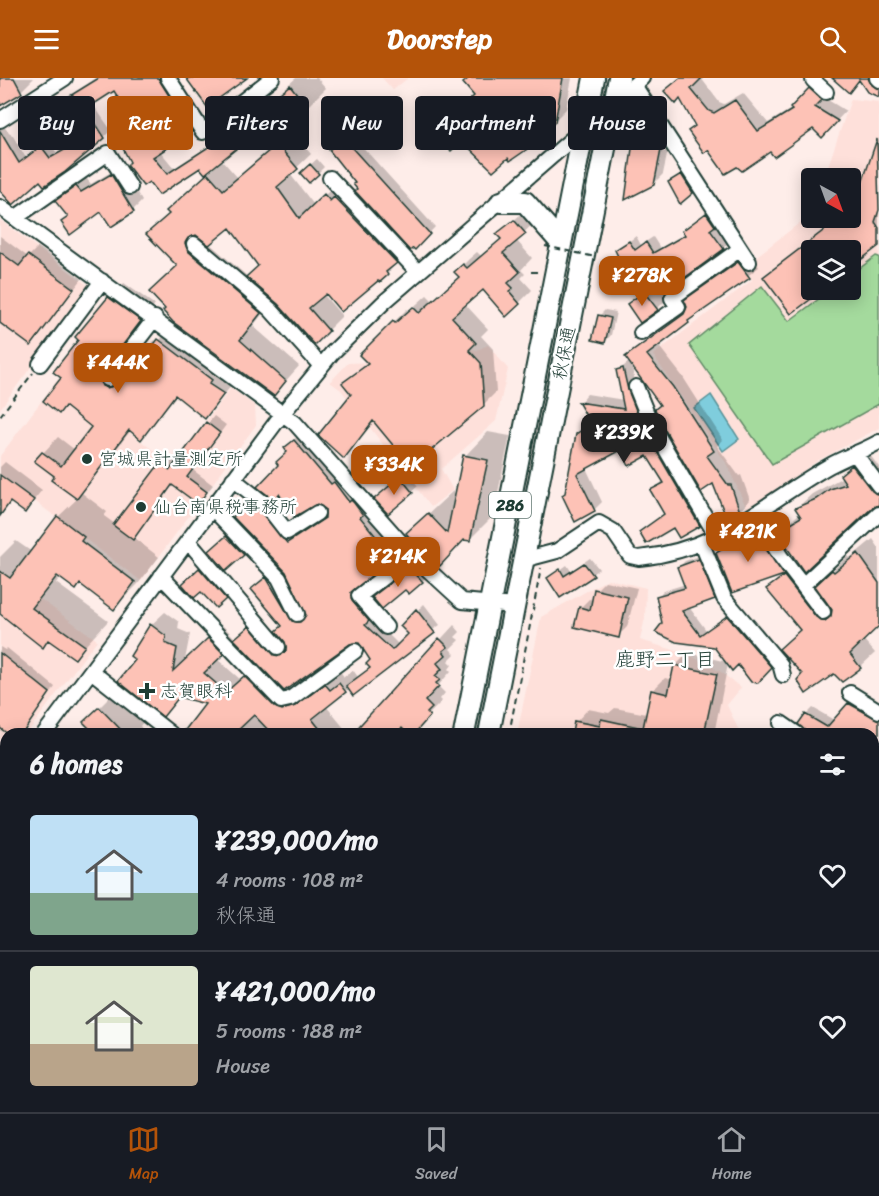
<!DOCTYPE html>
<html lang="en">
<head>
<meta charset="utf-8">
<style>
	:root { --surface:#171b24; --page:#20242c; --text:#f1f3f6; --muted:#9ea1a6; --line:#363941; --accent:#b45309 }
	body { margin:0; font-family:Sriracha,"Klee One",sans-serif; background:var(--page); color:var(--text); height:100vh; display:flex; flex-direction:column; font-size:22px; white-space:nowrap }
	* { box-sizing:border-box; margin:0 }
	p { font-size:20px; color:var(--muted) }
	.icon { flex:none; width:33px; height:33px; fill:none; stroke:currentColor; stroke-width:2; stroke-linecap:round; stroke-linejoin:round }
	.map { position:relative; flex:1; overflow:hidden }
	.side { position:absolute; left:0px; top:650px; width:879px; height:386px; display:flex; flex-direction:column; background:var(--surface); border-radius:18px 18px 0 0; box-shadow:0 3px 15px #0003 }
	.side>* { flex:none }
	.guide { position:absolute; left:18px; top:18px; width:843px; height:54px; display:flex; gap:12px }
	.needle { width:39px; rotate:139deg }
	.controls { position:absolute; left:801px; top:90px; display:grid; gap:12px }
	.controls a { display:grid; place-items:center; width:60px; height:60px; border-radius:6px; background:var(--surface); box-shadow:0 3px 15px #0003; font-size:30px }
	.price { position:absolute; translate:-50% -51px; padding:0 14px; border-radius:12px; background:var(--accent); color:#fff; font-size:20px; line-height:39px; filter:drop-shadow(0 2px 3px #0008) }
	.price::after { content:''; position:absolute; left:50%; top:36px; width:18px; height:14px; margin-left:-9px; background:inherit; clip-path:polygon(0 0,100% 0,50% 100%) }
	.price.current { background:#222; color:#fff }
	ul { padding:0; list-style:none }
	li { display:flex; align-items:center; gap:18px; height:150px; padding:0 30px }
	li+li { border-top:2px solid var(--line) }
	li span { display:grid; place-items:center; flex:none; width:168px; height:120px; border-radius:6px; color:#555 }
	li>.icon { margin-inline-start:auto }
	span .icon { width:72px; height:72px; fill:#fffc; stroke-width:1 }
	li b { font-size:26px }
	h2 { display:flex; justify-content:space-between; align-items:center; height:72px; padding:0 30px; font-size:26px }
	.tag { padding:0 21px; border-radius:6px; background:var(--surface); box-shadow:0 3px 15px #0003; font-size:21px; line-height:54px }
	.tag.current { background:var(--accent); color:#fff }
	header { display:flex; justify-content:space-between; align-items:center; height:78px; padding:0 30px; background:var(--accent); color:#fff; font-size:27px; font-weight:700 }
	.tab-bar { display:flex; justify-content:space-around; align-items:center; height:84px; border-top:2px solid var(--line); background:var(--surface); font-size:16px; color:var(--muted) }
	.tab-bar a { display:grid; justify-items:center; gap:3px }
	.tab-bar .current { color:var(--accent) }
	.map>svg:first-child { display:block }
</style>
</head>
<body>
<header><svg class="icon" aria-label="menu" viewBox="0 0 24 24"><path d="M4 6h16M4 12h16M4 18h16"/></svg>Doorstep<svg class="icon" aria-label="search" viewBox="0 0 24 24"><circle cx="10" cy="10" r="6"/><path d="M15 15l6 6"/></svg></header>
<div class="map">
<svg width="879" height="1034" viewBox="0 0 879 1034">
	<rect width="100%" height="100%" fill="#feede9"/>
	<filter id="ink" filterUnits="userSpaceOnUse"><feTurbulence type="fractalNoise" baseFrequency=".0167" numOctaves="2"/><feDisplacementMap in="SourceGraphic" scale="12" xChannelSelector="R" yChannelSelector="G"/><feConvolveMatrix kernelMatrix="1 2 1 2 8 2 1 2 1" color-interpolation-filters="sRGB"/></filter>
	<g filter="url(#ink)">
		<path fill="#fee0da" fill-rule="evenodd" d="M382,0H408L393,12Z
			M851,21L879,24V350L819,382L747,431L726,385L653,277L752,202L744,188L811,136L812,140H850V100H824ZM812,172H850V212H812Z
			M0,142L90,209L0,331Z
			M447,266L477,272L488,267L508,291L496,343L441,391L453,412L431,429L341,312L330,304L348,285L375,284Z
			M58,301L173,387L231,310L255,328L256,347L141,503L0,397V378Z
			M0,492L97,562L27,655L6,656V684L0,692Z
			M608,501L646,510L645,540L640,562L687,576L721,594L741,610L727,627L740,655L517,656L541,539Z
			M453,1029H484L482,1034H453Z
			M654,1029H782L787,1034H657Z"/>
		<path fill="#a4da9d" stroke="#628c68" stroke-width="1.5" d="M876,178L879,179V326L772,386L689,267L762,208L789,243L831,212H850L851,197Z"/>
		<path fill="#7fcddd" stroke="#599399" stroke-width="1.5" d="M711,317L739,361L723,373L694,330Z"/>
		<path fill="#0003" fill-rule="evenodd" d="M0,0H34L21,13L4,24L0,18Z
			M96,0H166L197,47L160,73L174,90L240,48L247,59L221,81L238,100L291,53L311,76L290,96L314,127L339,104L345,110L349,107L356,114L359,111L337,66L350,55L435,149L415,170H410L387,196L323,216L342,238L315,265L274,221L253,248L299,288L274,316L178,188L170,135L182,120L217,87L216,85L200,88L159,115L116,54L133,41L114,11L92,25L111,52L104,59L64,93L0,111V45L13,58L26,80L48,63L57,75L68,68L58,48L36,40ZM231,148L260,188L248,199L209,165Z
			M296,0H317L326,10L307,29L253,38Z
			M470,0H572L566,31L554,43L476,17Z
			M679,0H701L719,24L724,26L743,15L768,45L791,31L819,2L823,19L846,33L822,58L813,49L737,87L696,47L681,19L666,13Z
			M840,0H878L879,11L872,15L860,0Z
			M649,39L671,58L663,96L653,106L635,57Z
			M879,60V166L850,172H812V212H821L792,234L765,199L838,140H850V130L857,125Z
			M317,81L324,89L318,95L308,89Z
			M121,88L142,123L133,132H102L69,138L57,123L86,100L91,106Z
			M688,91L698,108L681,123L670,104Z
			M528,130L538,141L516,162L532,180L521,192L525,196L521,200L532,212L519,225L483,209L465,226L488,251L481,258L493,271L496,314L483,327L375,343L344,379L353,316L344,305L368,284L361,277L407,231L409,233L427,217L433,223L460,198L456,194L469,181L477,174L481,178L502,160L498,156Z
			M713,130L720,141L715,146L729,164L723,170L667,180L654,188L656,191L650,197L617,173L636,158L641,167L653,159L660,170L686,155L690,147Z
			M0,158L28,179L38,169L82,201L31,266L0,243Z
			M749,174L759,189L658,267L683,299L723,362L717,368L739,398L741,397L750,422L740,433L727,437L713,404L631,285L635,304L707,439L699,447L673,448L641,455L665,435L652,413L664,402L647,376L622,370L586,390L602,424L594,432L567,414L577,356L592,344L580,324L587,316L624,322L618,293L630,283L627,280L687,232L686,223L697,212Z
			M664,196L675,213L657,231L629,226Z
			M124,205L155,227L116,278L114,284L117,293L127,294L155,262L154,268L176,245L227,286L224,290L238,300L205,339L177,317L141,360L131,352L82,415L107,434L104,438L115,446L168,379L177,385L214,338L226,347L193,392L213,407L205,417L174,406L134,460L159,479L138,506L114,530L81,505L60,499L56,505L108,543L75,579L49,561L42,568L0,527V479L16,463L32,474L58,439L78,420L56,398L43,375L58,359L75,372L93,348L63,299L109,220Z
			M605,232L616,234L611,257L605,264L599,238Z
			M488,354L510,358L493,438L469,462L408,455L453,413L456,417L465,378Z
			M301,356L404,468L357,507L358,517L371,539L399,567L410,556L402,548L424,526L440,547L349,610L326,628L349,656H185L208,625L181,618L163,637L137,582L151,547L165,534L179,544L178,551L190,556L185,582L223,548L236,561L256,543L281,571L288,572L284,548L260,505L273,494L298,537L308,538L287,493L235,439L253,417L266,427L294,459L326,438V430L280,387L292,363ZM236,561L259,585L241,602L217,581ZM353,563L363,566L365,575L372,582V589L358,599L353,592L344,599L340,593L310,615L292,618L285,611Z
			M867,373L879,389V426L872,428L805,491L817,508L848,478L850,480L873,461L879,470V546L863,561L875,575L860,589L804,596L781,571L801,551L768,511L782,496L717,476L760,447L789,491L799,484L778,454L800,435L797,430L812,416L843,399L841,397Z
			M5,384L42,412L25,433L12,423L0,439V389Z
			M407,395L418,408L388,434L382,415Z
			M233,453L249,470L226,491L216,468Z
			M705,476L720,514L714,520L689,529L706,552L734,533L777,586L758,603L738,585L728,586L714,656H573L576,644L588,631L609,635L615,630L647,636L652,613L665,600L672,602L675,588L688,575L727,584L714,568L664,545L657,519L663,513L686,506L679,489L685,483Z
			M590,480L599,491L560,518L548,501L567,487L571,493Z
			M417,485L428,497L422,503L405,510L380,514Z
			M204,487L229,516L216,528L201,511L184,506Z
			M605,503L637,510L627,549L618,558L580,530L589,521L594,522L596,512Z
			M454,547L460,554L455,559L459,562L450,571L455,576L448,583L452,587L449,591L451,593L438,608L445,615L440,621L442,623L410,656H354Z
			M0,569L5,572L7,570L55,609L23,654L0,648Z
			M113,616L136,640L139,637L144,643L140,648L146,656H97L85,644Z
			M856,619L879,633V661L873,665V656H807L806,637L813,630L834,642Z
			M873,677L879,681V713L873,711Z
			M873,718L879,722V770L873,767Z
			M0,766L6,773V813L0,818Z
			M873,775L879,780V806L873,802Z
			M879,820V830L874,827Z
			M0,829L6,836V865L1,870L6,880L0,887Z
			M873,833L879,839V892L873,897Z
			M875,950L879,953V1024L875,1034H847L850,1029H873V952Z
			M6,991V1029H101L100,1034H0V996Z
			M278,1029H299L303,1034H273Z
			M328,1029H335L340,1034H323Z
			M364,1029L386,1030V1034H359Z
			M502,1029H530L535,1034H499Z
			M550,1029H599L608,1034H545Z
			M614,1029H635L646,1034H612Z
			M672,1029H789L786,1034H679Z"/>
		<path fill="#fdc2b6" stroke="#1f3d34" stroke-width="1.5" d="M0,0H14L22,15L0,28Z
			M99,0H158L192,54L153,79L167,96L233,53L242,66L205,96L200,90L159,117L149,104L143,108L127,87L130,84L114,53L133,43L114,13L86,31L105,60L65,94L44,108L40,103L13,127L0,113V53L19,85L41,68L50,80L68,70L57,50L46,57L34,40Z
			M186,0H247L207,29Z
			M469,0H563L555,44L526,72L510,83L508,80L493,93L462,63L451,73L436,56L447,47L445,44L474,18L463,5Z
			M680,0H702L691,11L709,33L714,35L735,22L758,53L792,32L790,30L809,10L822,22L815,29L838,43L822,60L813,51L774,79L770,74L742,93L737,89L725,96L708,72L704,75L688,53L695,48L680,21L676,26L664,13Z
			M832,0H868L871,6L879,12V19L867,14L859,2L849,15Z
			M290,7L308,30L269,61L251,38Z
			M638,47L650,48L652,57L662,67L654,107L625,122L634,56H638Z
			M343,60L430,156L415,172L413,170L410,173L355,113L357,111L353,106L355,105L329,72Z
			M877,61L879,132L875,144L879,150V168L850,190V172H812V212H823L791,236L763,199L840,140H850V131L854,129Z
			M277,66L298,91L277,109L299,140L324,116L330,123L334,119L397,185L386,194L388,197L380,204L378,203L341,234L326,216L309,230L329,253L315,267L278,226L246,199L258,188L230,150L209,167L196,157L188,160L185,165L188,173L261,235L240,262L286,303L274,318L173,244L163,233L165,231L149,214L177,188L146,156L169,136L166,133L208,95L223,112Z
			M310,86L319,96L309,105L300,95Z
			M111,96L134,134L111,149L101,134L70,157L61,144L68,139L55,123L76,108L81,114Z
			M681,96L693,115L680,126L668,104Z
			M706,135L715,148L710,152L724,171L683,201L667,182L648,194L651,198L632,208L615,172L629,163L635,172L646,164L653,175L685,157L682,153Z
			M514,142L526,156L503,175L520,194L508,205L513,210L509,213L520,226L506,239L483,212L452,239L476,265L469,272L481,285L484,328L411,389L373,343L344,381L318,357L351,316L342,305L368,286L359,277L393,243L395,245L413,229L419,235L459,199L454,194L463,186L467,190L501,161L496,156Z
			M0,174L19,188L28,177L74,211L31,268L0,245Z
			M738,184L750,200L688,243L689,245L647,277L673,309L714,373L707,378L728,407H731L740,434L726,439L713,406L701,414L659,342L655,331L660,327L625,279L684,236L687,229L684,222Z
			M644,214L658,232L640,245L627,226Z
			M108,219L141,243L101,296L99,300L102,308L107,310L115,307L140,274V285L158,261L212,302L209,306L224,316L205,341L175,317L141,362L129,352L77,421L51,402L54,398L34,383L42,374L61,388L91,349L65,328L59,336L43,323L61,300L53,294L78,262L75,259Z
			M598,237L611,240L605,265L592,262Z
			M623,290L628,312L643,350L700,448L679,460L673,450L646,466L639,454L664,436L650,412L664,405L647,378L629,388L621,372L577,396L595,433L575,444L562,417L565,415L576,356L591,346L578,324L624,331L616,292Z
			M206,344L220,355L187,399L207,414L198,426L172,407L133,462L113,447L160,385L170,392Z
			M294,362L331,406L334,404L349,424L351,422L354,425L363,437L360,439L387,472L389,471L393,475L396,472L399,476L351,514L352,523L369,543L365,547L392,572L408,556L400,548L416,531L435,555L353,618L346,608L370,590L366,586L370,582L359,565L350,566L284,613L234,561L249,548L274,577L280,578L286,573L285,564L276,553L282,548L251,511L266,499L292,543L300,544L306,537L286,494L233,439L246,423L260,433L287,465L325,440V431L317,426L294,439L279,416L274,422L257,409L278,387L276,384L287,374L284,370Z
			M463,377L488,382L470,463L464,462L440,488L419,468L417,469L406,455L428,435L447,455Z
			M852,387L872,413L879,417V427L873,429L804,494L776,454L801,439L795,430L816,421L830,411L846,406L840,397Z
			M0,397L34,422L25,435L10,424L0,438Z
			M400,399L413,415L388,436L374,421Z
			M57,438L84,459L81,463L135,504L114,532L80,506L76,512L57,498L32,530L85,568L75,581L48,562L43,570L0,536V493L10,500Z
			M753,452L784,497L732,515L716,475Z
			M226,458L244,477L226,493L209,473Z
			M858,475L879,505V548L850,576L861,590L842,604L834,596L806,616L797,602L802,596L779,571L800,552L766,511L784,498L816,539L825,543L831,538L832,532L815,508L832,492L834,494Z
			M699,481L715,521L682,533L700,557L727,538L772,590L758,605L751,604L738,587L732,593L714,569L676,564L655,554L662,545L656,518L685,510L677,489Z
			M584,485L594,498L560,520L547,500L560,491L564,498Z
			M199,490L226,521L216,530L201,514L194,520L182,506Z
			M410,490L423,504L409,516L405,512L382,531L372,519Z
			M594,511L628,519L619,560L574,549L579,529L590,532Z
			M150,546L166,558L165,565L177,570L173,593L208,560L224,576L204,595L226,614L244,598L275,629L282,632L295,628L325,606L330,612L339,605L346,614L312,641L324,656H272L254,637L234,656H182L205,626L179,619L163,639L118,603L135,582L130,578Z
			M439,560L448,569L443,573L446,577L437,585L442,591L435,598L440,602L436,605L439,608L425,623L432,630L427,635L430,638L414,656H408L402,650L397,656H352Z
			M0,575L50,615L22,656H8L0,650Z
			M674,587L717,596L704,656H572L574,643L600,648L601,641L643,650L651,612L668,616Z
			M848,625L879,642V656H806L798,646L805,636L827,649Z
			M99,629L125,656H95L83,644Z"/>
		<g fill="none" stroke-linecap="round" stroke-linejoin="round">
			<g stroke="#1f3d34" stroke-width="18">
				<path id="minor" d="M168,0L203,54L272,0
					M815,0L813,2L826,14
					M877,0L879,2
					M634,7L749,184
					M0,42L65,0
					M330,100L418,194
					M0,129L295,345L412,477L462,523L514,528
					M15,140L108,75L130,109
					M194,166L271,232L321,288
					M641,255L678,229L672,220L740,171
					M40,286L102,203
					M108,301L155,240
					M636,309L651,346L717,459
					M856,377L879,408
					M233,401L266,427L287,454L317,435
					M212,430L279,500L297,536
					M755,438L781,479L823,534
					M188,463L278,569
					M702,466L724,520L780,586L783,597
					M523,482L557,473L599,445L613,453L630,478L639,480C721,472 762,426 829,388C845,379 863,373 879,364
					M161,498L281,623L290,621L355,573
					M803,507L879,436
					M386,549L359,518L412,477
					M91,593L171,656
					M850,615L879,633
					M781,645L797,656
					M44,656L283,335L332,275L383,225L642,0
					M873,679L879,671
					M0,715L6,707
					M873,720L879,724
					M873,777L879,781
					M873,836L879,840
					M873,915L879,905
					M215,1034L216,1029
					M531,1034L534,1029
					M601,1034L604,1029"/>
			</g>
			<g stroke="#1f3d34" stroke-width="21">
				<path id="major" d="M0,943L6,944
					M0,971L6,972"/>
			</g>
			<g stroke="#1f3d34" stroke-width="24">
				<path id="highway" d="M501,124H525L561,165
					M464,656L594,0
					M489,656L619,0
					M396,1034V1029
					M423,1034V1029"/>
			</g>
			<path stroke="#1f3d34" stroke-width="2" stroke-dasharray="6 4.5" stroke-linecap="butt" d="M531,194H538
				M0,338L33,295
				M509,656L541,490
				M0,924L6,925
				M0,993L6,994
				M338,1029L371,1032"/>
			<use href="#minor" stroke="#fff" stroke-width="14"/>
			<use href="#major" stroke="#fff" stroke-width="16"/>
			<use href="#highway" stroke="#fff" stroke-width="20"/>
			<path stroke="#1f3d34" stroke-width="2" stroke-dasharray="6 4.5" stroke-linecap="butt" d="M545,168L595,179"/>
		</g>
	</g>
	<g fill="#1f3d34" stroke="#fff" stroke-width="2">
		<circle cx="87" cy="381" r="6"/>
		<circle cx="141" cy="429" r="6"/>
		<path d="M144 604h6v6h6v6h-6v6h-6v-6h-6v-6h6z"/>
	</g>
	<g text-anchor="middle" dominant-baseline="central" stroke-width="5" stroke-linejoin="round" paint-order="stroke">
		<rect fill="#fff" stroke="#627771" stroke-width="1.5" x="489" y="414" width="42" height="26" rx="4.5"/>
		<g font-size="16" font-weight="bold" fill="#1f3d34">
			<text x="510" y="427">286</text>
		</g>
		<g font-size="18" fill="#1f3d34" stroke="#fff">
			<text transform="translate(564 275) rotate(-79)">秋保通</text>
		</g>
		<g font-size="18" fill="#1f3d34" stroke="#fff" text-anchor="start">
			<text x="99" y="381">宮城県計量測定所</text>
			<text x="153" y="429">仙台南県税事務所</text>
			<text x="160" y="613">志賀眼科</text>
		</g>
		<g font-size="20" fill="#1f3d34" stroke="#fff">
			<text x="665" y="581">鹿野二丁目</text>
		</g>
	</g>
</svg>
<div class="controls">
<a><svg class="needle" viewBox="-14 -14 28 28"><path d="M0-13l5 13h-10z" fill="#e53935"/><path d="M0 13l5-13h-10z" fill="#9ea1a6"/></svg></a>
<a><svg class="icon" aria-label="layers" viewBox="0 0 24 24"><path d="M12 4l9 5-9 5-9-5zM3 14l9 5 9-5"/></svg></a>
</div>
<b class="price" style="left:642px;top:229px">¥278K</b>
<b class="price" style="left:118px;top:316px">¥444K</b>
<b class="price current" style="left:624px;top:386px">¥239K</b>
<b class="price" style="left:394px;top:418px">¥334K</b>
<b class="price" style="left:748px;top:485px">¥421K</b>
<b class="price" style="left:398px;top:510px">¥214K</b>
<div class="guide">
<a class="tag">Buy</a>
<a class="tag current">Rent</a>
<a class="tag">Filters</a>
<a class="tag">New</a>
<a class="tag">Apartment</a>
<a class="tag">House</a>
</div>
<section class="side">
<h2>6 homes<svg class="icon" aria-label="filters" viewBox="0 0 24 24"><path d="M4 7h16M4 17h16"/><circle cx="9" cy="7" r="2"/><circle cx="15" cy="17" r="2"/></svg></h2>
<ul>
<li><span style="background:linear-gradient(#bfe0f5 65%,#7fa58c 0)"><svg class="icon" aria-label="home" viewBox="0 0 24 24"><path d="M3 11l9-7 9 7M6 9v11h12V9"/></svg></span><div><b>¥239,000/mo</b><p>4 rooms · 108 m²</p><p>秋保通</p></div><svg class="icon" aria-label="heart" viewBox="0 0 24 24"><path d="M12 20l-8-8c-3-5 5-10 8-4 3-6 11-1 8 4z"/></svg></li>
<li><span style="background:linear-gradient(#dfe7d0 65%,#b9a48a 0)"><svg class="icon" aria-label="home" viewBox="0 0 24 24"><path d="M3 11l9-7 9 7M6 9v11h12V9"/></svg></span><div><b>¥421,000/mo</b><p>5 rooms · 188 m²</p><p>House</p></div><svg class="icon" aria-label="heart" viewBox="0 0 24 24"><path d="M12 20l-8-8c-3-5 5-10 8-4 3-6 11-1 8 4z"/></svg></li>
</ul>
</section>
</div>
<nav class="tab-bar">
<a class="current"><svg class="icon" aria-label="map" viewBox="0 0 24 24"><path d="M3 6l6-2 6 2 6-2v14l-6 2-6-2-6 2zM9 4v14M15 6v14"/></svg>Map</a>
<a><svg class="icon" aria-label="saved" viewBox="0 0 24 24"><path d="M7 4h10v16l-5-4-5 4z"/></svg>Saved</a>
<a><svg class="icon" aria-label="home" viewBox="0 0 24 24"><path d="M3 11l9-7 9 7M6 9v11h12V9"/></svg>Home</a>
</nav>
</body>
</html>
